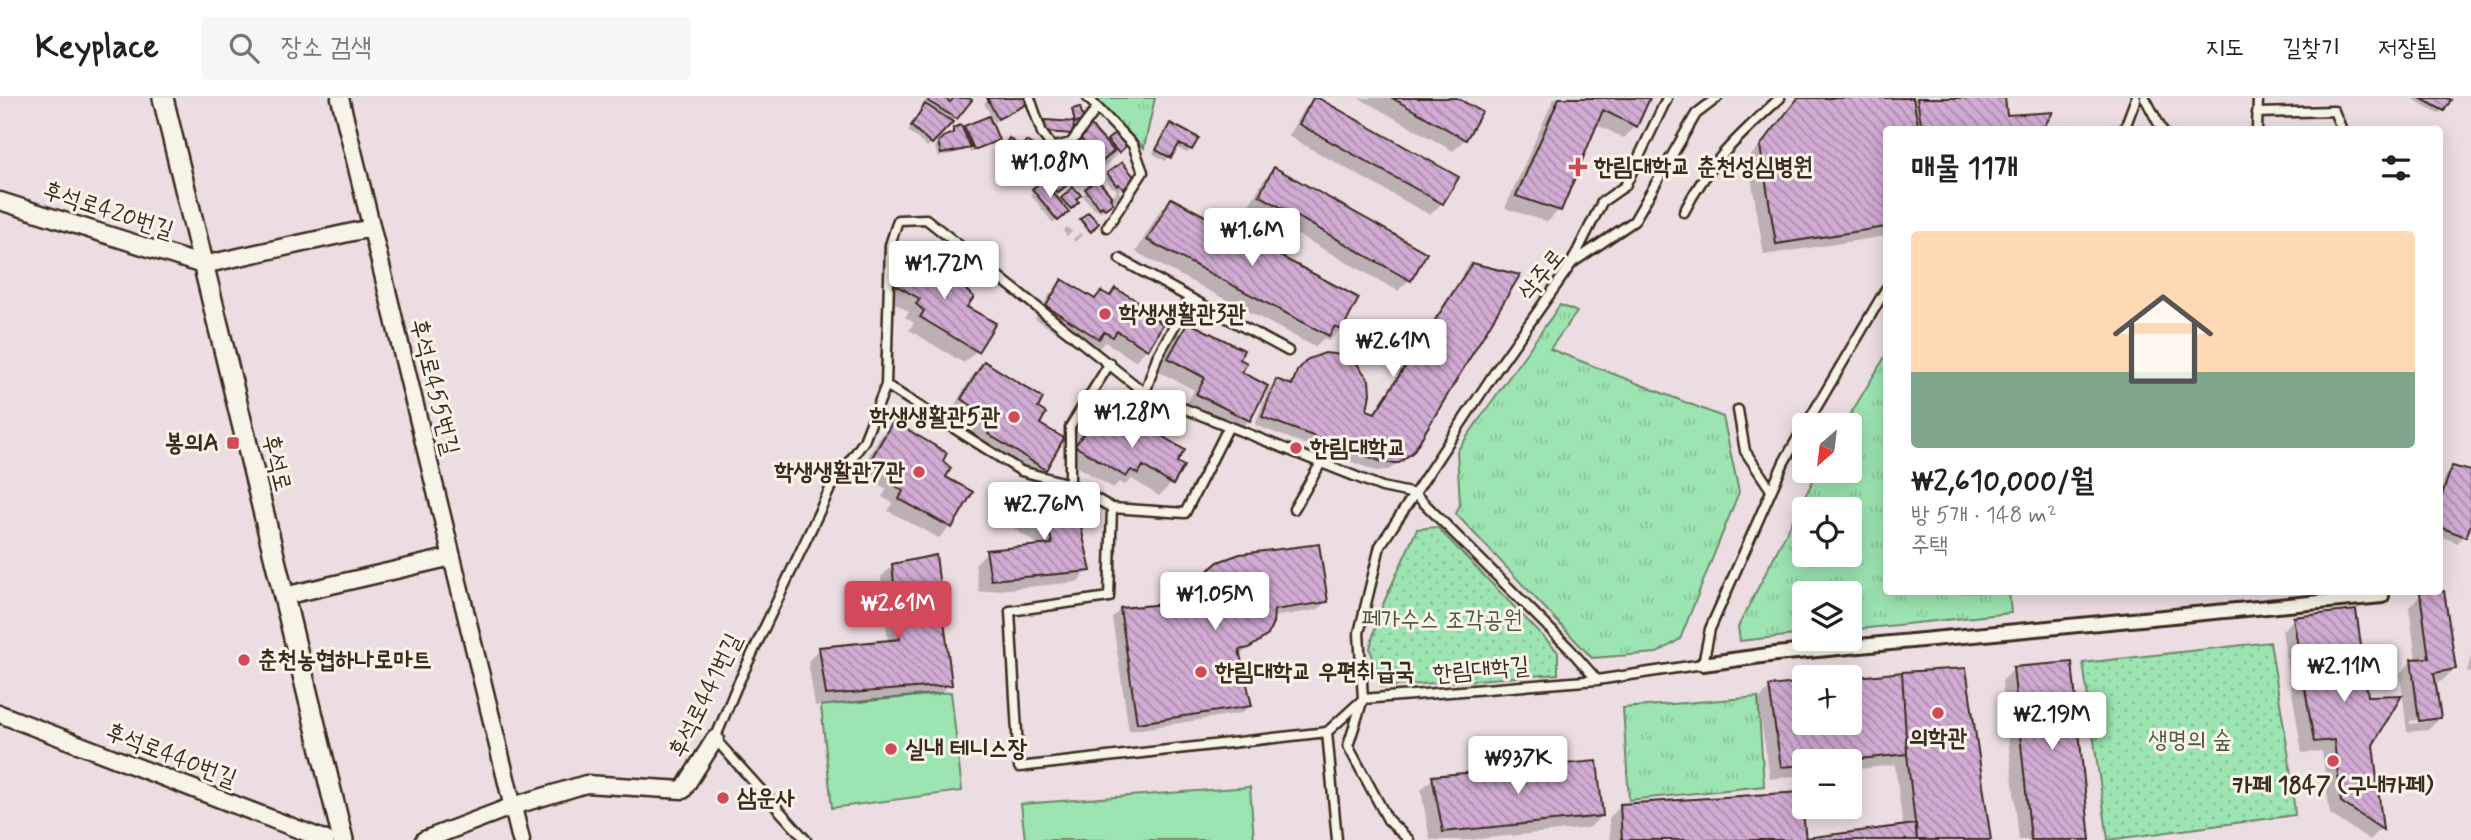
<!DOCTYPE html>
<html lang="ko">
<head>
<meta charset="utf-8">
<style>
	:root { --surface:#fff; --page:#f6f6f6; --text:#222; --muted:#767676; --line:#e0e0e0; --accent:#d1495b }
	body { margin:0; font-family:Mynerve,"Poor Story",sans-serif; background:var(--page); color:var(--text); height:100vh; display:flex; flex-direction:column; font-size:26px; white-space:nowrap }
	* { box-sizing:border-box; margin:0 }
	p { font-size:23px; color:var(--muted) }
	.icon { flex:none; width:38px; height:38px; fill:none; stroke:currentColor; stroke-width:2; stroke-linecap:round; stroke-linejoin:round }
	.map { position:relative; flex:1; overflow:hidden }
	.sheet { position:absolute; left:1883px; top:28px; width:560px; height:469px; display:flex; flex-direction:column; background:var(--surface); border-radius:7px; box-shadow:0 4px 18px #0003 }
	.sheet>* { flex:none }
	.needle { width:46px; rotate:208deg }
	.buttons { position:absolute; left:1792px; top:315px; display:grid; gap:14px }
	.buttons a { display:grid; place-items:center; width:70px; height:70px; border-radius:7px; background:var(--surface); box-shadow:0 4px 18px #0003; font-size:35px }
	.price { position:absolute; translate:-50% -60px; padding:0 16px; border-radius:7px; background:#fff; color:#222; font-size:23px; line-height:46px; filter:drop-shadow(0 2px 4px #0008) }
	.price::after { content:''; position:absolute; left:50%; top:42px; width:21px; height:16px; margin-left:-10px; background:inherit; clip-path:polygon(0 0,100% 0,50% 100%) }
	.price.on { background:var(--accent); color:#fff }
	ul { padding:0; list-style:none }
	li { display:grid; align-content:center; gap:14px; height:371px; padding:0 28px }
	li+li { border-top:2px solid var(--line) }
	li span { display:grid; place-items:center; height:217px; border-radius:7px; color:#555 }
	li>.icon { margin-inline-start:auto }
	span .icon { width:126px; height:126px; fill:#fffc; stroke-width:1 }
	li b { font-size:30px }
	h2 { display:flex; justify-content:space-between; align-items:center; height:84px; padding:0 28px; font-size:30px }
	header { display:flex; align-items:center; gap:42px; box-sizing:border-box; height:98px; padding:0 35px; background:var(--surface); border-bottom:2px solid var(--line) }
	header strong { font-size:33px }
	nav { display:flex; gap:38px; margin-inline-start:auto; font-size:24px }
	.search { width:490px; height:63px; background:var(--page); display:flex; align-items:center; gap:18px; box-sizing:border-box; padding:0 24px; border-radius:7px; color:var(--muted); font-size:26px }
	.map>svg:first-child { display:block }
</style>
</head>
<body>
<header>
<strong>Keyplace</strong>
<div class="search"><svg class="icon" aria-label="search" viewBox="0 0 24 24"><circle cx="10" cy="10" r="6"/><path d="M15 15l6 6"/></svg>장소 검색</div>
<nav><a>지도</a><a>길찾기</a><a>저장됨</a></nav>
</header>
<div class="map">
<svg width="2471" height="742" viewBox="0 0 2471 742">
	<defs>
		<pattern id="grass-tufts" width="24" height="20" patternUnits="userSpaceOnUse" patternTransform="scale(1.75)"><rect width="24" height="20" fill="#9ce4b2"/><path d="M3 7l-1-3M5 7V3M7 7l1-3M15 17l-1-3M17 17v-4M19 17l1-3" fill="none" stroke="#87c499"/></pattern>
		<pattern id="park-dots" width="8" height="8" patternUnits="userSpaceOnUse" patternTransform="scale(1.75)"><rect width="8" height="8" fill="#9ce4b2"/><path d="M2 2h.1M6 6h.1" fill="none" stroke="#87c499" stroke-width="1.8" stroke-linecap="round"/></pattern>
		<pattern id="building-back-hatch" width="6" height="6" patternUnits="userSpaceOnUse" patternTransform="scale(1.75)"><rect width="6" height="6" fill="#d1abd3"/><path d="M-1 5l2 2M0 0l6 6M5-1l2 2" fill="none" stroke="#ab8bab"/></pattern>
	</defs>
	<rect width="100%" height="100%" fill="#ecdde2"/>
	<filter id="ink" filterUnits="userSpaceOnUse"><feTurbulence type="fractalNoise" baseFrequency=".0143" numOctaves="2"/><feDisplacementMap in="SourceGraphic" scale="14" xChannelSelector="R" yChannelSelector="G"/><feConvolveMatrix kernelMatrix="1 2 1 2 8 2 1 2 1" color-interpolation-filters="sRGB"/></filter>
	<g filter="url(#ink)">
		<path fill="url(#grass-tufts)" stroke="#6c8768" stroke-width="2" fill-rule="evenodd" d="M1093,0H1155L1144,50Z
			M1560,207L1577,214L1550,251L1723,319L1739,394L1680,541L1657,555L1592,560L1456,416L1460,406L1457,353Z
			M1886,257V494H2009L2011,515L1850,532V495H1804V536L1740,543L1738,529L1818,373H1850V327H1844ZM1804,411H1850V457H1804Z
			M1758,599L1764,688L1629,702L1623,610Z"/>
		<path fill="url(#park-dots)" stroke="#6c8768" stroke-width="2" d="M1437,429L1558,554V576L1381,589L1370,550L1379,515L1417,431Z
			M2270,544L2289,660L2295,717L2108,742L2083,565Z"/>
		<path fill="#9ce4b2" stroke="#6c8768" stroke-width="2" d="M951,594L962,693L832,710L821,608Z
			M1250,689L1254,742H1025L1021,706Z"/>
		<path fill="#0003" fill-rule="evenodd" d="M927,0H947L945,2L950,6L966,0L956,20L927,49L908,33Z
			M991,0H1024L1027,4L994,24L984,5Z
			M1315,0L1456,79L1442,105L1430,117L1288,38L1303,12Z
			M1359,0H1453L1465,41L1453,53Z
			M1554,0H1649L1636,28L1624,40L1595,26L1559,112L1547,124L1505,110Z
			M1811,0H2003L2005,19L2040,32H1886V138L1764,157L1748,61L1798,2Z
			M2411,0H2443V12L2439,16Z
			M1046,24L1071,36L1044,35Z
			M1170,27L1191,51L1187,55L1175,49L1166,63L1153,56Z
			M1090,29L1105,46L1114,38L1124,48L1105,69L1100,64L1097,67L1075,43Z
			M965,30L997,41L970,55L968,50L965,53L938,59L935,49L944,40L950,38L954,31L962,33Z
			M1008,44L1009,55L1015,59L1022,49L1039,75L1035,79L1017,66L1013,72L997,62Z
			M1076,54L1089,79L1080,87L1062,65Z
			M1275,71L1410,181L1398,193L1248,109L1263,83Z
			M1052,75L1066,86L1052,97L1066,114L1053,125L1030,96Z
			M1109,77L1129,85L1118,93L1121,95L1113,106L1111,104L1100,114L1097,111L1095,112L1082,97L1097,84L1111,101L1117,93L1114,89L1112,90L1105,80Z
			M1171,102L1341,231L1329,243L1324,240L1315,249L1136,154L1159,114Z
			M1088,116L1097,125L1088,134L1080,124Z
			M1067,129L1072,134L1067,138L1063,133Z
			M1080,135L1082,137L1075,144L1073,141Z
			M913,153L964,193L965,209L994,226L976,253L964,265L909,232L914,225L905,219L909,214L883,198L901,165Z
			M1473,166L1402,362L1389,372L1376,373L1255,327L1268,292L1276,283L1288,287L1300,271L1365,313L1373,316L1464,175Z
			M1062,184L1094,202L1108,199L1115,192L1149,219L1147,251L1135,263L1105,244L1099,250L1092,246L1086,252L1035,221L1050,196Z
			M1188,226L1237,262L1239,275L1266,288L1249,322L1237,334L1185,309L1194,292L1158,273L1176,238Z
			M984,266L1036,310L1038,327L1062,341L1045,371L1033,383L977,349L982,342L972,335L975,328L951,313L972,278Z
			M1096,319L1182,369L1171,386L1159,398L1132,381L1125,387L1119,384L1113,390L1065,361L1084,331Z
			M893,325L941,363L951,428L939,440L888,413L893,405L882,399L887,391L859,375L881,337Z
			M2453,370L2471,375V423L2462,424L2471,427V433L2467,432L2458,445L2440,438V395L2446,376Z
			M1033,388L1089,472L1077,484L979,494L975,466L987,454L1042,449L1007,426L1021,400Z
			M893,467L950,586L938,598L815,608L808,563L820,551L888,544L881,479Z
			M1205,477L1326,504L1317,512L1272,519L1266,536L1239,558L1250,607L1242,615L1129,633L1112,520L1120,511L1186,505L1196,486Z
			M2421,497L2454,571L2442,583L2434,584L2439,620L2427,632L2407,634L2400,575L2412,563L2416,562L2409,509ZM2428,620V624L2410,626V623Z
			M2294,521L2372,647L2381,731L2370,742L2330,716L2322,653L2302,655L2282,533Z
			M2471,558V574L2467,573Z
			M2014,571L2089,742H2019L2002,583Z
			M1964,572L1989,742H1610L1609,720L1621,708L1804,742L1903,729L1895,667L1850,672V663H1804V677L1770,681L1758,602L1770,590L1804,587V625H1850V582Z
			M1433,680L1601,718L1589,730L1467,742H1430L1421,692Z"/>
		<path fill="url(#building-back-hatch)" stroke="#3b2a1e" stroke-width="2" d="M929,0H944L950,4L954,0H969L972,2L957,21L928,3Z
			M987,0H1026L1029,5L998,21Z
			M1313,0H1318L1459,79L1443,106L1299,26Z
			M1392,0H1457L1482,14L1466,42Z
			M1559,0H1650L1637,29L1603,12L1561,113L1516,98Z
			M1798,0H1913L1919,32H1886V129L1776,146L1760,48Z
			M1917,0H2005L2007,17L2053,14L2042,32H1922Z
			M2420,0H2447L2451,2L2444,13Z
			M925,6L953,24L932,46L911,28Z
			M1080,9L1084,23L1075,25L1072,11Z
			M989,18L999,42L974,52L964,28Z
			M1045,22L1074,24L1073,36L1044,34Z
			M1170,25L1199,40L1192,52L1179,46L1171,60L1156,52Z
			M961,27L971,50L941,56L938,44L943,39L953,35V30Z
			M1090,27L1114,53L1102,64L1078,38Z
			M1115,35L1126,48L1119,55L1107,42Z
			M1009,40L1017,46L1012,55L1015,57L1013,60L1020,64L1016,72L997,60Z
			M1026,43L1053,59L1040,76L1015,58Z
			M1076,52L1095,75L1084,84L1065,60Z
			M1122,64L1136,81L1123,91L1119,86L1117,88L1107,75Z
			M1274,69L1427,155L1411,183L1259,97Z
			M1053,72L1059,79L1061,77L1068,86L1057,95L1044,79Z
			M1097,81L1112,99L1110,100L1113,105L1105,111L1102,108L1100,110L1085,91Z
			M1043,82L1069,114L1058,123L1032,91Z
			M1073,89L1081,97L1076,101L1079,104L1071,111L1061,100Z
			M1171,100L1359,200L1342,232L1335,228L1329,238L1147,142Z
			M1088,114L1099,125L1091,134L1080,121Z
			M913,151L969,188L966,192L974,199L967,209L996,225L978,254L920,219L924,213L916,206L920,201L894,186Z
			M1472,165L1520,177L1413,354L1399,365H1385L1262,319L1276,281L1292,287L1297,273L1308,261L1325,255L1342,257L1357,266L1369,282L1370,296L1367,312L1375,315Z
			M1062,181L1095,201L1101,193L1110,198L1115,190L1155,213L1151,218L1163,226L1148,252L1117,233L1113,239L1104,234L1099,241L1046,208Z
			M1188,224L1244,252L1240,261L1247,265L1242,274L1268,288L1250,323L1196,296L1205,280L1168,260Z
			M984,263L1043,300L1038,310L1046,315L1040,326L1064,340L1046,372L988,336L993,329L982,322L986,316L961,301Z
			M1096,317L1125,335L1129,329L1139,336L1145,328L1185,352L1177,364L1184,368L1173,387L1143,368L1138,376L1131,372L1126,379L1075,348Z
			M893,323L947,355L943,363L951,370L946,379L973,394L952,430L899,401L903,393L893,386L898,379L870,363Z
			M2452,368L2471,373V426L2466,439L2440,429V403Z
			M1033,386L1077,412L1091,473L991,482L986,452L1052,446L1050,435L1017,414Z
			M1319,446L1328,504L1274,512L1273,525L1268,537L1249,550L1239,552L1252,608L1137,625L1120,510L1189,504L1204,476L1218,464L1240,456Z
			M936,457L952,587L826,597L819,549L900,541L892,466Z
			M2444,493L2456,571L2434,575L2441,620L2419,623L2411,561L2429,560L2420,495Z
			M2356,512L2368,598L2402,597L2373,647L2383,732L2341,704L2334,642L2314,644L2293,519Z
			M2072,564L2090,742H2031L2013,569Z
			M1966,570L1991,742H1917L1907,656L1902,574Z
			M1902,574L1907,656L1840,663H1804V667L1781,669L1769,588L1804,584V625H1850V580Z
			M1597,663L1603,718L1443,734L1432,678Z
			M1801,694L1806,742H1622L1620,706Z
			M1916,726L1917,742H1806L1805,740Z"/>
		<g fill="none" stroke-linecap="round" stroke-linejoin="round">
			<g stroke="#3b2a1e" stroke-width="13">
				<path id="service" d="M1030,0L1042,35L1074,80
					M1088,0L1133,47L1143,74L1107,129
					M2145,0L2162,32
					M2257,15L2334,13L2342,32
					M2124,32L2136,0
					M2257,32L2258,0
					M1054,49L1071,45L1097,10
					M1684,114C1709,64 1740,37 1780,0
					M1120,161L1190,200
					M1573,162L1602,104L1625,88L1667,0
					M886,287L1021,373L1070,386L1112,410
					M1145,295L1157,259L1190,200L1288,253
					M1738,312L1745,353L1771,392
					M1806,327L1886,191
					M1229,328L1185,415L1112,410L1109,499L1010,513L1019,669L1327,634L1361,603
					M1070,386V329L1110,265
					M1294,411L1321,365
					M1363,601L1597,582L1703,566L1710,531L1784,364L1804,329
					M1327,634L1337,742
					M806,742L715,641L736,590L829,393L864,343L886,287L890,147L898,122L926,121L1145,295L1382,389L1415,396L1569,550L1597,582
					M1409,742L1388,722L1348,648L1363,601L1359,535L1380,448L1495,274L1572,165L1634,123L1696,16L1717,0"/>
			</g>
			<g stroke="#3b2a1e" stroke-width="18">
				<path id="pedestrian" d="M1703,566L1776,556L2382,498"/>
			</g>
			<g stroke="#3b2a1e" stroke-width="21">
				<path id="minor" d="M340,0L521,742
					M0,103L203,167L371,130
					M284,498L452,459
					M0,616L326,742
					M424,742L513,708L586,686L683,692L715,641"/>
			</g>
			<g stroke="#3b2a1e" stroke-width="24">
				<path id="tertiary" d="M163,0L343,742"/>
			</g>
			<use href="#service" stroke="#f7f3e8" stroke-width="8"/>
			<use href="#pedestrian" stroke="#f7f3e8" stroke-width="12"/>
			<use href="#minor" stroke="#f7f3e8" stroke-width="16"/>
			<use href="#tertiary" stroke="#f7f3e8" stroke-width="19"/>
		</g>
	</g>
	<g fill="#d1495b" stroke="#f7f3e8" stroke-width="2.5">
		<path d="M1574.5 58.5h7v7h7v7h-7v7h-7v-7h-7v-7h7z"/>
		<circle cx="1105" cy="216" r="7"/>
		<circle cx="1014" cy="319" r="7"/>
		<rect x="226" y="338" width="14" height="14" rx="3.5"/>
		<circle cx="1296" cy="350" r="7"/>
		<circle cx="919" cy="374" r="7"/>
		<circle cx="244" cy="562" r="7"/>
		<circle cx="1201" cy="574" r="7"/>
		<circle cx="1938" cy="615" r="7"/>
		<circle cx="891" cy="651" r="7"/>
		<circle cx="2333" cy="663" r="7"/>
		<circle cx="723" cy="700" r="7"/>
	</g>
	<g text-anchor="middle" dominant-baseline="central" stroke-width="6" stroke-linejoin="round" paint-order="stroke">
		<g font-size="24" font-weight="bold" fill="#3b2a1e" stroke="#f7f3e8" text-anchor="start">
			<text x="1594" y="69">한림대학교 춘천성심병원</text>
			<text x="1119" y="216">학생생활관3관</text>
			<text x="1000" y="319" text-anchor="end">학생생활관5관</text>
			<text x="219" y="345" text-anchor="end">봉의A</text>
			<text x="1310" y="350">한림대학교</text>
			<text x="905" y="374" text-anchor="end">학생생활관7관</text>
			<text x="258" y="562">춘천농협하나로마트</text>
			<text x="1215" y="574">한림대학교 우편취급국</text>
			<text x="1938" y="640" text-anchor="middle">의학관</text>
			<text x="905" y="651">실내 테니스장</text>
			<text x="2333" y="688" text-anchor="middle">카페 1847 (구내카페)</text>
			<text x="737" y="700">삼운사</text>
		</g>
		<g font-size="24" fill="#3b2a1e" stroke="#f7f3e8">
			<text transform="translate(108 113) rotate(18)">후석로420번길</text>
			<text transform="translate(1542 177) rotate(-51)">삭주로</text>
			<text transform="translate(434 289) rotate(76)">후석로455번길</text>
			<text transform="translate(276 365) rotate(76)">후석로</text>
			<text transform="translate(1481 572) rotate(-5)">한림대학길</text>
			<text transform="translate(706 598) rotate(-64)">후석로441번길</text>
			<text transform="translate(171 658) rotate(21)">후석로440번길</text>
		</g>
		<g font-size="24" fill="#535843" stroke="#f7f3e8">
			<text x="1442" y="522">페가수스 조각공원</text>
			<text x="2190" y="642">생명의 숲</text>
		</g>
	</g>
</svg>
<div class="buttons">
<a><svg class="needle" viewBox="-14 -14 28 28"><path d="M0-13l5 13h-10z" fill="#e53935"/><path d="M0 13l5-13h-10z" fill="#767676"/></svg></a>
<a><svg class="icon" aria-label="locate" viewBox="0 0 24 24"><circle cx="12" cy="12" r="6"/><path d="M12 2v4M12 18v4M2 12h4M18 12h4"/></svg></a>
<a><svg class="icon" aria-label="layers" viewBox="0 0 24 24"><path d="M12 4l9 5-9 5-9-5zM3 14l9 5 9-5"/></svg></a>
<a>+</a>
<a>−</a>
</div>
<b class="price" style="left:1050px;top:102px">₩1.08M</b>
<b class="price" style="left:1252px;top:170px">₩1.6M</b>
<b class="price" style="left:944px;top:203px">₩1.72M</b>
<b class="price" style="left:1393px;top:281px">₩2.61M</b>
<b class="price" style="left:1132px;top:352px">₩1.28M</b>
<b class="price" style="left:1044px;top:444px">₩2.76M</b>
<b class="price" style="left:1215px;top:534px">₩1.05M</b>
<b class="price on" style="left:898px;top:543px">₩2.61M</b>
<b class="price" style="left:2344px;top:606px">₩2.11M</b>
<b class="price" style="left:2052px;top:654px">₩2.19M</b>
<b class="price" style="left:1518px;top:698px">₩937K</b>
<section class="sheet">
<h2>매물 11개<svg class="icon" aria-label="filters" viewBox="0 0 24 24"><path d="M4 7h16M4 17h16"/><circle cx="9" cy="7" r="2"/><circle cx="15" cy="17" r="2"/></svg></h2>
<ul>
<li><span style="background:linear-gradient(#ffd9b3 65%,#7fa58c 0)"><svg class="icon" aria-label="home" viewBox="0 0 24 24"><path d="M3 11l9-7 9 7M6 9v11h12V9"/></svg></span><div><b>₩2,610,000/월</b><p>방 5개 · 148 m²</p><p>주택</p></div></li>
</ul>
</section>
</div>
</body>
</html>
